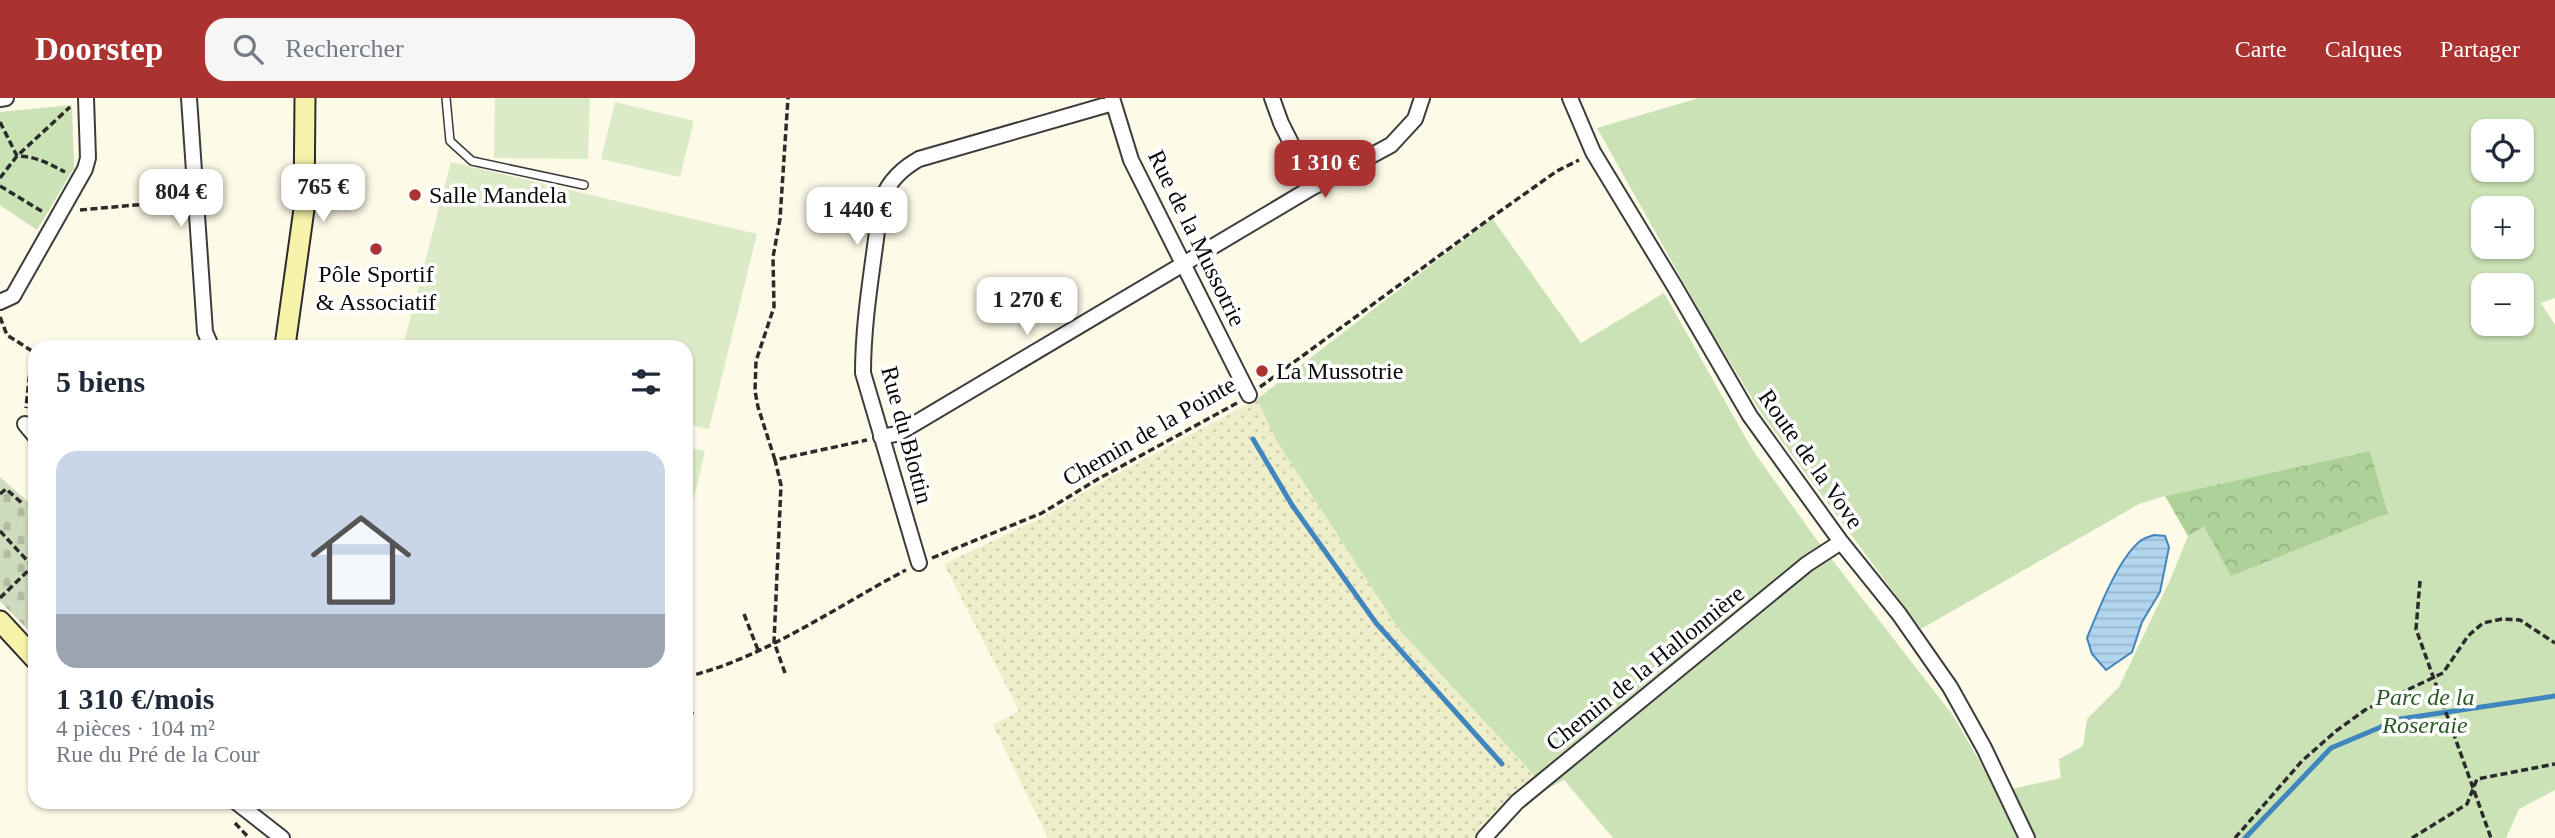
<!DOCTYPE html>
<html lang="fr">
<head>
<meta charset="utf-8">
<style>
	:root { --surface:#fff; --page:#f6f6f7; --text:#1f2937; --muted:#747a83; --line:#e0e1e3; --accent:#aa3231 }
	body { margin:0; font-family:Georgia,serif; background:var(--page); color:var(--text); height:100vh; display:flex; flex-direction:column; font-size:26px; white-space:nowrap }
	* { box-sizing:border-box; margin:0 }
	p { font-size:23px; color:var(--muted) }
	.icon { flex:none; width:38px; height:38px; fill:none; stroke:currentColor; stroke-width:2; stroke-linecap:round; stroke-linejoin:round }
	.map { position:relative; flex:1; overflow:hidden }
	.details { position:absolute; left:28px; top:242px; width:665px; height:469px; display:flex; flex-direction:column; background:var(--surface); border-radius:21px; box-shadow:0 2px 5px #0004 }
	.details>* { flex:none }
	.controls { position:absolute; left:2471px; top:21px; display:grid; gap:14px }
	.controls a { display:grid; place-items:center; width:63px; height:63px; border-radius:14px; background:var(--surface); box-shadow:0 2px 5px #0004; font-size:35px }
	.price { position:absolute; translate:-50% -60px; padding:0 16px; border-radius:14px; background:#fff; color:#222; font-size:23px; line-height:46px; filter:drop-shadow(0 2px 4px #0008) }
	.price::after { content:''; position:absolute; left:50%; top:42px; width:21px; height:16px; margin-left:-10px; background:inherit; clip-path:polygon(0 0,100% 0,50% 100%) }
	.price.selected { background:var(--accent); color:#fff }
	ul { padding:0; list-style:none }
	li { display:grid; align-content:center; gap:14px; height:371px; padding:0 28px }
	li+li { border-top:2px solid var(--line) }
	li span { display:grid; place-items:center; height:217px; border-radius:21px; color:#555 }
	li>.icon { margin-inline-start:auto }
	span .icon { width:126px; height:126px; fill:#fffc; stroke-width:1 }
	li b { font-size:30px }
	h2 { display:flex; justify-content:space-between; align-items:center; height:84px; padding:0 28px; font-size:30px }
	header { display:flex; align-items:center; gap:42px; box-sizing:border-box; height:98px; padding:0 35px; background:var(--accent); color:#fff }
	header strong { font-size:33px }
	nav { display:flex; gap:38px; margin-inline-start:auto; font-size:24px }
	.search { width:490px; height:63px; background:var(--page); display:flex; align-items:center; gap:18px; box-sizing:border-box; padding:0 24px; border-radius:21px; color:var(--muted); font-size:26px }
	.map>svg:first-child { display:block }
</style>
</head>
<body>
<header>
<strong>Doorstep</strong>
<div class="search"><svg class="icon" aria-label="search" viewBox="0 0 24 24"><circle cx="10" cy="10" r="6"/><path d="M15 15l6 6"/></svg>Rechercher</div>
<nav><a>Carte</a><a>Calques</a><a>Partager</a></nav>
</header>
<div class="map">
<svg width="2555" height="740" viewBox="0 0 2555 740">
	<defs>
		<pattern id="farmland-dots" width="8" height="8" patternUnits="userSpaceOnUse" patternTransform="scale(1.75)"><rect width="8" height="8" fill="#efeecb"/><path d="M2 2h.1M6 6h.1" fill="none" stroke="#cccbad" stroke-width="1.8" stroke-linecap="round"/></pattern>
		<pattern id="forest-crowns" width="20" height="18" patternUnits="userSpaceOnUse" patternTransform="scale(1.75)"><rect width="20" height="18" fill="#aed197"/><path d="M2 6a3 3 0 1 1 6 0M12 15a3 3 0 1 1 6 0" fill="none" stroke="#94b281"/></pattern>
		<pattern id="cemetery-stones" width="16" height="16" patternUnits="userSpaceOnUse" patternTransform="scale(1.75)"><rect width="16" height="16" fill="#cfdbbd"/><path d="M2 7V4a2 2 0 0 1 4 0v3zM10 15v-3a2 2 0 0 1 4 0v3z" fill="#b0bba1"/></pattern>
		<pattern id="water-rules" width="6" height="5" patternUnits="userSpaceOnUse" patternTransform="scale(1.75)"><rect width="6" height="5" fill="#b2d5ef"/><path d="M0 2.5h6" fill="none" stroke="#98b6cc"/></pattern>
	</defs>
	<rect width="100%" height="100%" fill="#fdfae8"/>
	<path fill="url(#farmland-dots)" d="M1257,301L1276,342L1398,530L1536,679L1477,740H1048L993,627L1019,613L944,466L1045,418L1098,386Z"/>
	<path fill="#cbe2b6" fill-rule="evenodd" d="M1699,0H2555V200L2541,205L2555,227V692L2519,711L2506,740H2035L2011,691L2061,680L2059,661L2083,648L2087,621L2119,589L2170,482L2188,438L2204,427L2388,415L2370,353L2165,398L2139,406L1921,531L1761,315L1708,228L1597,30ZM2483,33H2522V72H2483ZM2483,110H2522V149H2483ZM2483,187H2522V226H2483Z
		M72,7L74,70L37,132L0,107V14Z
		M1492,120L1581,245L1664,195L1752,351L1816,441L1952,616L2024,740H1613L1564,682L1547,691L1398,530L1276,342L1257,301Z"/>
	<path fill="url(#forest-crowns)" d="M2370,353L2388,415L2231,478L2204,428L2188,438L2165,398Z"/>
	<path fill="url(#cemetery-stones)" d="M0,379L35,410V539L0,503Z"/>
	<path fill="#dcebc7" d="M495,0H590L588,61L494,60Z
		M615,4L694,23L680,79L601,61Z
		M451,64L757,136L709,331L686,326V248H403Z
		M686,349L705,353L686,434Z"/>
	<path fill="url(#water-rules)" stroke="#4185be" stroke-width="2" d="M2154,437L2165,438L2169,449L2160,494L2142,524L2132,554L2106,572L2092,556L2087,540C2098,513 2117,463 2139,444C2143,440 2149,439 2154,437Z"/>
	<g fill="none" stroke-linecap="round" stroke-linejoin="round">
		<path stroke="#4185be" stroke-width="5" d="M1253,341L1292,407L1376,525L1502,666
			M2245,740L2331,650L2400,621L2555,598"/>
		<g stroke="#3c3c3c" stroke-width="10">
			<path id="lane" d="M446,0L450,43L472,63L584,87"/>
		</g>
		<g stroke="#3c3c3c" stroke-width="18">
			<path id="street" d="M189,0L205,234L211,248
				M1112,0L1131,62L1249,297
				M1272,0L1281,25L1313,89
				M1570,0L1593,54L1675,189L1750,318L1841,444L1899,516L1950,589L1984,650L2027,740
				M0,1L6,0
				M0,204L13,198L85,71L88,60L86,0
				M25,326L35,338
				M881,339L896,336L909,329L1313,89L1391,47L1415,21L1422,0
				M919,465L863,275C863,230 870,186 876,141C878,128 877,111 883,99C890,82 903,70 919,61L1113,5
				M236,704L282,740
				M1484,740L1517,704L1807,466L1841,444"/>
		</g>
		<g stroke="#2b2b2b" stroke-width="23">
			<path id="secondary" d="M285,248L304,111L305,0
				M0,523L35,561"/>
		</g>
		<path stroke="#2b2b2b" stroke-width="3.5" stroke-dasharray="7 3.5" stroke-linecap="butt" d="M0,24L17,58C36,58 49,66 65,74
			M0,80L17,58L70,9
			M0,88L43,114
			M80,112L180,103
			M0,219L7,237L32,253L26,310
			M1260,289L1492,119L1557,73L1579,62
			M775,362L758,309L755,293L756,263L774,209L773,159L780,121L788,0
			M0,396L6,391L23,406
			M0,433L35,471
			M932,460L1042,415L1098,381L1237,305
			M2420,483L2416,531L2491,740
			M0,500L35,466
			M744,516L758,552
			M785,575L774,544L781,387L775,362L867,342
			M686,579C765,560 835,509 906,472
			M686,605L692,615L686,620
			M235,725L249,740
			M2235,740L2302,663L2336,633L2365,612L2443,575L2468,538L2483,525L2502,521L2520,522L2555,545
			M2412,740L2467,706L2477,681L2555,666"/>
		<use href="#lane" stroke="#fff" stroke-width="7"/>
		<use href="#street" stroke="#fff" stroke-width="14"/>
		<use href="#secondary" stroke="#f6f2a9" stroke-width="19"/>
	</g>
	<g fill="#aa3231" stroke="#fff" stroke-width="2.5">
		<circle cx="415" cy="97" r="7"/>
		<circle cx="376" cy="151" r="7"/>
		<circle cx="1262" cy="273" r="7"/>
	</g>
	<g text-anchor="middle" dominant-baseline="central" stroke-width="7" stroke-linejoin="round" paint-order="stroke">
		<g font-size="24" fill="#090909" stroke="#fff" text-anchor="start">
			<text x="429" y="97">Salle Mandela</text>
			<text x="376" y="176" text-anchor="middle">Pôle Sportif<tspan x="376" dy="28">&amp; Associatif</tspan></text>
			<text x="1276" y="273">La Mussotrie</text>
		</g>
		<g font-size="24" fill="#090909" stroke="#fff">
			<text transform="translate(1197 140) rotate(64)">Rue de la Mussotrie</text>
			<text transform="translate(1149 333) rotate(-30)">Chemin de la Pointe</text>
			<text transform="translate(907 337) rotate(75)">Rue du Blottin</text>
			<text transform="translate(1811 361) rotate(55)">Route de la Vove</text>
			<text transform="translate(1645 570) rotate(-39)">Chemin de la Hallonnière</text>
		</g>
		<g font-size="24" font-style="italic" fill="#2a5922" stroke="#fff">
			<text x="2425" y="599">Parc de la<tspan x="2425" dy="28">Roseraie</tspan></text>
		</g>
	</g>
</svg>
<div class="controls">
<a><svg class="icon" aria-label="locate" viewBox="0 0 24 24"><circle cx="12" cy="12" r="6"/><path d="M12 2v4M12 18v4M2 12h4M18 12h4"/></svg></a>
<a>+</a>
<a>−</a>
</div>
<b class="price selected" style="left:1325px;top:102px">1 310 €</b>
<b class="price" style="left:323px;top:126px">765 €</b>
<b class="price" style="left:181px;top:131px">804 €</b>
<b class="price" style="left:857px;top:149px">1 440 €</b>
<b class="price" style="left:1027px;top:239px">1 270 €</b>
<section class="details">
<h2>5 biens<svg class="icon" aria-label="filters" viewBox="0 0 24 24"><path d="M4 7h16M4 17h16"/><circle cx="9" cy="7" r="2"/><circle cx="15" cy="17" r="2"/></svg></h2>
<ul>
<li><span style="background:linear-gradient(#c9d6e8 75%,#9aa5b1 0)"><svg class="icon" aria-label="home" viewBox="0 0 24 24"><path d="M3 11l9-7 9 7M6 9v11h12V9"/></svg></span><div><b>1 310 €/mois</b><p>4 pièces · 104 m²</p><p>Rue du Pré de la Cour</p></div></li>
</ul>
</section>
</div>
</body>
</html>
